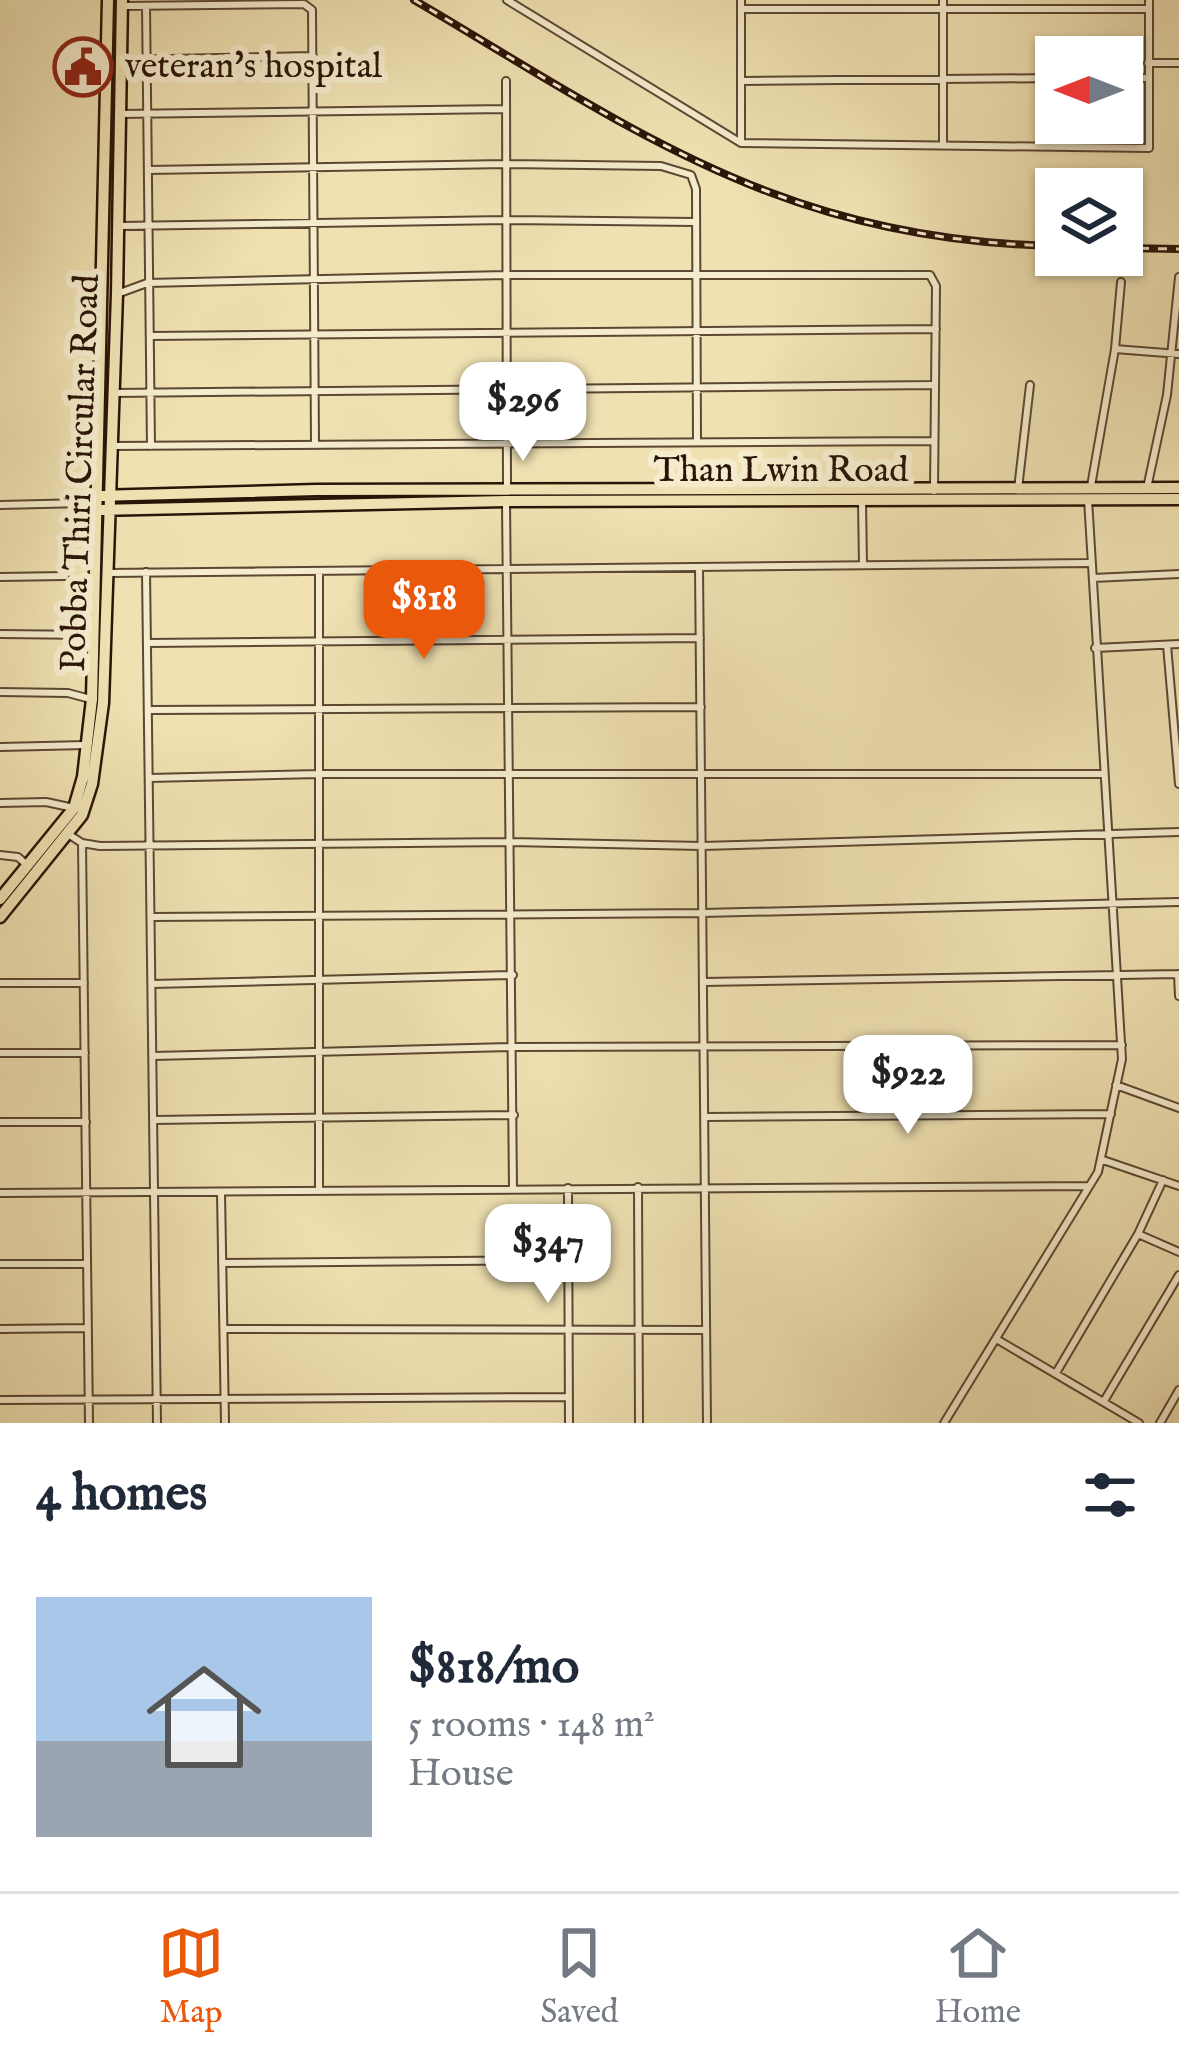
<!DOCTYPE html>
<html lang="en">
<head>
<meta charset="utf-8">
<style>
	:root { --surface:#fff; --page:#f6f6f7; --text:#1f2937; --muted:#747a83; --line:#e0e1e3; --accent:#ea580c }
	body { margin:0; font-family:"IM FELL English",serif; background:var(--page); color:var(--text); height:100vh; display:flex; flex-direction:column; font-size:45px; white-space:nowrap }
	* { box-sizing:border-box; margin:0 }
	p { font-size:39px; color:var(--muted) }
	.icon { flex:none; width:66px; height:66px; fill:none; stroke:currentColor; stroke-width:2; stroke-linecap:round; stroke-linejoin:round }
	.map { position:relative; height:1423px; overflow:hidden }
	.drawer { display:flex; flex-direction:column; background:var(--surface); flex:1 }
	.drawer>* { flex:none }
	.needle { width:78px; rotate:270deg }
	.controls { position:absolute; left:1035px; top:36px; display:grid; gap:24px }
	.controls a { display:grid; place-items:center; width:108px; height:108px; border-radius:0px; background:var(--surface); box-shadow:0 3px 9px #0004; font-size:60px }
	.price { position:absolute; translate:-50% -102px; padding:0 27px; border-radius:24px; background:#fff; color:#222; font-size:39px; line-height:78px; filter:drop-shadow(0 3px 6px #0008) }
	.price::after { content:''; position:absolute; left:50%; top:72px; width:36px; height:27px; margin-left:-18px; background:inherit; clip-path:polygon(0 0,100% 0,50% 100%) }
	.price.current { background:var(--accent); color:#fff }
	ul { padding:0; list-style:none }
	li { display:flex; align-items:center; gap:36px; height:300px; padding:0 36px }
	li+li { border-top:3px solid var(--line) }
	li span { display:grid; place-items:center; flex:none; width:336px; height:240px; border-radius:0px; color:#555 }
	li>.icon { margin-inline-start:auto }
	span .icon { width:144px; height:144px; fill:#fffc; stroke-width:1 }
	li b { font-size:51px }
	h2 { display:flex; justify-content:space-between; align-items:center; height:144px; padding:0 36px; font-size:51px }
	.dock { display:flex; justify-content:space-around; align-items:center; height:168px; border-top:3px solid var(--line); background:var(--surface); font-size:33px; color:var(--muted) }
	.dock a { display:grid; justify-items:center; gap:6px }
	.dock .current { color:var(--accent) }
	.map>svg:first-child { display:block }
</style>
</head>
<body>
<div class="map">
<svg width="1179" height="1423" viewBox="0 0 1179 1423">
	<rect width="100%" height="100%" fill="#efe1b2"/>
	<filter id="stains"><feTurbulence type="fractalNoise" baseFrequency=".00167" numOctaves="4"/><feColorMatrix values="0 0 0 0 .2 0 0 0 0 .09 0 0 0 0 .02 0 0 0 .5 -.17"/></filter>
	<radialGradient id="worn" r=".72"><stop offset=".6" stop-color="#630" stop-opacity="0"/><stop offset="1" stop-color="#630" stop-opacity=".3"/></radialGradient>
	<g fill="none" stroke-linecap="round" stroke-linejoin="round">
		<g stroke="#5c4732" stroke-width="10">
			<path id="street" d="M507,0L741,143L1149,148V0
				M741,0V143
				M122,6L304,4L312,10L315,443
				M146,6L151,446
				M741,9H1149
				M121,60L313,56
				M1148,63H1179
				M1122,78H1148
				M506,81L507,489
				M742,81L1056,78
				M120,114L506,109
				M943,144V0
				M148,170L506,164L661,166L691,175L696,189L697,441
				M119,226L506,220L696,222
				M117,294L147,283L506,275H930L936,286L934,491
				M150,336L936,329
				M1115,349L1179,354
				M114,393L932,385
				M112,446L934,441
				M1091,486L1115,349L1121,282
				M1147,488L1167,395L1179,277
				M1018,489L1030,385
				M862,500L863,565
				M506,502L513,1188
				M0,505L85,503L96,496
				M699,567L707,1423
				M319,571V1191
				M146,572L157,1423
				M108,573L1088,563
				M0,577L65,576
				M1093,578L1179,574
				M0,634L94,635
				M147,643L700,638
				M1167,645L1179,784
				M1095,648L1179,644
				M0,692L68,693L94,700
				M148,710L701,707
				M0,747L86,745
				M149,778L319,774H1103
				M0,803L46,802L74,808
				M68,834L82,843L100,846L511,842L702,846L1179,832
				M82,843L89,1423
				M0,855L18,857L28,866
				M151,917L703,913L1179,902
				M1178,974L1179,996
				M703,982L1179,974
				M0,983H84
				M152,984L513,975
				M0,1053H85
				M153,1056L513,1047L1122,1045
				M1116,1085L1179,1108
				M705,1117L1111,1114
				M154,1120L514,1115
				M0,1122H86
				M1103,1160L1179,1186
				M638,1187L639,1423
				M568,1188L569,1423
				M0,1193L1088,1186
				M221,1193L225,1423
				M1138,1234L1179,1252
				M222,1263L569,1260
				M0,1264H86
				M0,1329L88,1328
				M224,1329L706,1330
				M998,1340L1139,1423
				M1056,1373L1138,1234L1163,1180
				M0,1400L569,1397
				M1104,1401L1179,1275
				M944,1423L1098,1172L1122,1059L1088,499
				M1160,1423L1179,1390"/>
		</g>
		<g stroke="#2b1407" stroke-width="15">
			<path id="primary" d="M96,496L316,490L1179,488
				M96,510L506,501L1179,499
				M0,899L74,808L83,777L92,699L108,0
				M0,917L82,815L92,784L103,703L117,294L122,0"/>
		</g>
		<use href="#street" stroke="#f5eccd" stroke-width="6"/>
		<use href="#primary" stroke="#efe1b2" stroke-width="10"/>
		<g stroke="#2b1407" stroke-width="8">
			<path id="rail" d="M414,0C529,67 644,145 769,192C861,227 958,244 1056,246
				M1122,248L1179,249"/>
		</g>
		<use href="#rail" stroke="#f5eccd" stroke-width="3" stroke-dasharray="9" stroke-linecap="butt"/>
	</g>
	<defs>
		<g id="civic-ring" transform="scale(3)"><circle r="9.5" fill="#f5eccd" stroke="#8f2418" stroke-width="1.5"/><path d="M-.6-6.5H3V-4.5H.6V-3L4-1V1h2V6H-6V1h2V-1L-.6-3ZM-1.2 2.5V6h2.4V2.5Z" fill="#8f2418"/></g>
	</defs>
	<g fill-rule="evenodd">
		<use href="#civic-ring" x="83" y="67"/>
	</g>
	<g text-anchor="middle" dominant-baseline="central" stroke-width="12" stroke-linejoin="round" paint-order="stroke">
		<g font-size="36" fill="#2b1407" stroke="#f5eccd" text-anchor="start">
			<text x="125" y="67">veteran's hospital</text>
		</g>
		<g font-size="36" fill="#2b1407" stroke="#f5eccd">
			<text x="781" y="471">Than Lwin Road</text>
			<text transform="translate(81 473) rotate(-88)">Pobba Thiri Circular Road</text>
		</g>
	</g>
	<rect width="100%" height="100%" filter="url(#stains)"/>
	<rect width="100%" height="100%" fill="url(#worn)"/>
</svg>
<div class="controls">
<a><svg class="needle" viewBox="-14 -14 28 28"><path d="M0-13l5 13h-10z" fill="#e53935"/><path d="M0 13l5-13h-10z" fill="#747a83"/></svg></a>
<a><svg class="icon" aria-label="layers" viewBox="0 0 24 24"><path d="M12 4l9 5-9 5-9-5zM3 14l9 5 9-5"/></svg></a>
</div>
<b class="price" style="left:523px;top:464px">$296</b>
<b class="price current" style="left:424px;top:662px">$818</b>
<b class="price" style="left:908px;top:1137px">$922</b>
<b class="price" style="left:548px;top:1306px">$347</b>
</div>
<section class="drawer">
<h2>4 homes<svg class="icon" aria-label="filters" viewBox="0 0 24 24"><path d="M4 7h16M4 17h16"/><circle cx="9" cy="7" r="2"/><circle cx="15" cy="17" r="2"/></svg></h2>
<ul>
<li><span style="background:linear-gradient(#a9c7e8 60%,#9aa5b1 0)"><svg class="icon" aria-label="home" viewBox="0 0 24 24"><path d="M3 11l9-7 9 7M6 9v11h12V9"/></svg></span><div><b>$818/mo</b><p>5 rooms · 148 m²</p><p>House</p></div></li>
</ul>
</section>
<nav class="dock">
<a class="current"><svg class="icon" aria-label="map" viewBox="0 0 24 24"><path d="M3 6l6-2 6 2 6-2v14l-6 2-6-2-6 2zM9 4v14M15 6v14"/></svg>Map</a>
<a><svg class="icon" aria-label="saved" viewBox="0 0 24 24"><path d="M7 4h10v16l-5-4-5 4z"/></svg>Saved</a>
<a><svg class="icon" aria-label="home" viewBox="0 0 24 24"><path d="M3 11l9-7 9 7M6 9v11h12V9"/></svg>Home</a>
</nav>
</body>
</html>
